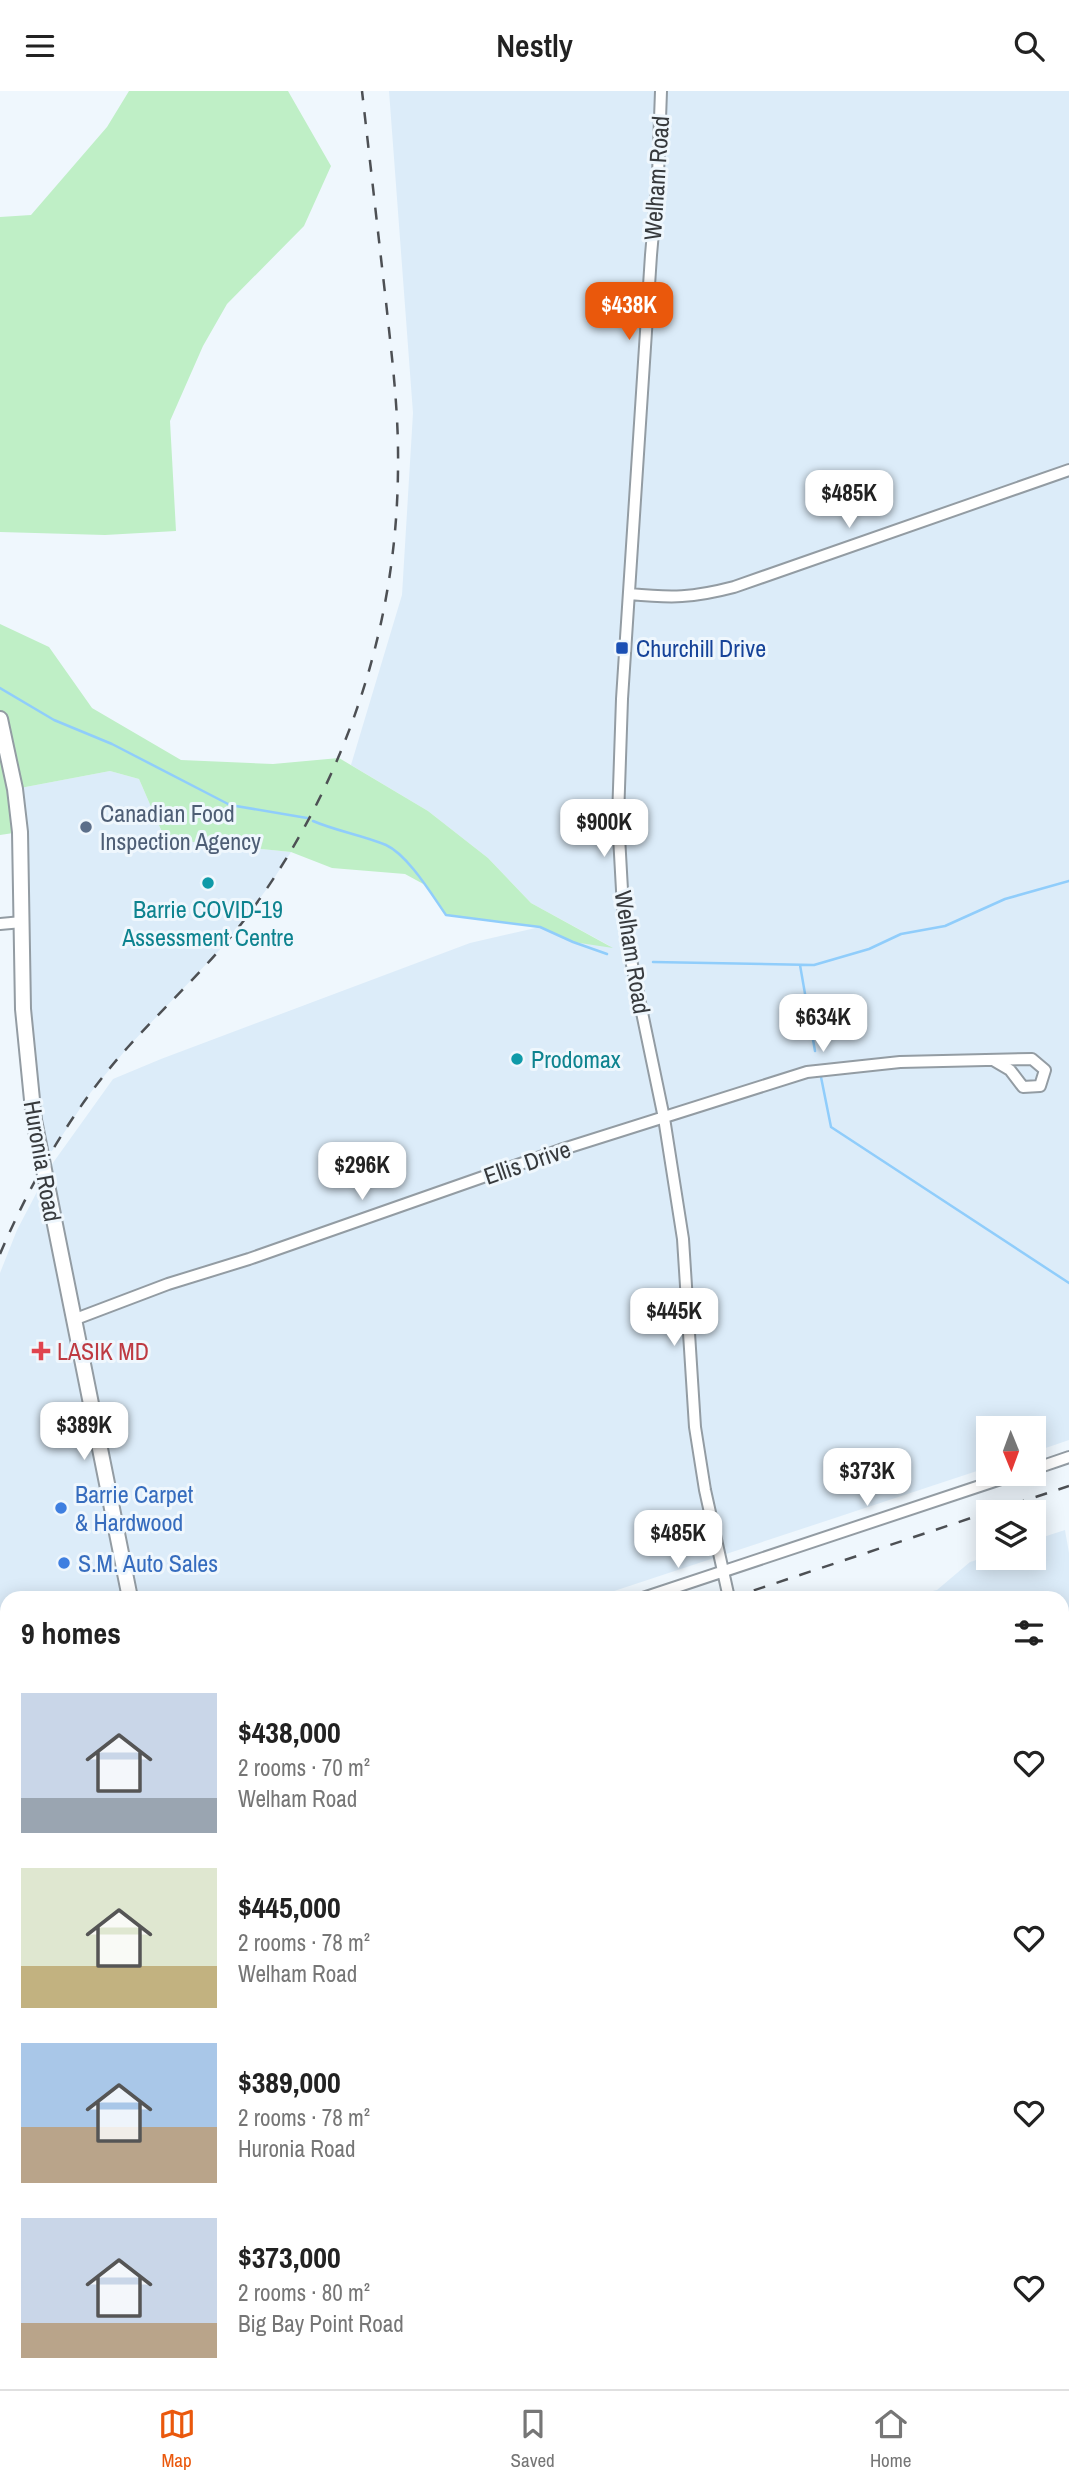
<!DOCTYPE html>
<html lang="en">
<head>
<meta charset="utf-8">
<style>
	:root { --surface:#fff; --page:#f2f2f2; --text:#222; --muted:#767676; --line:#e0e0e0; --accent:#ea580c }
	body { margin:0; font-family:"Archivo Narrow",sans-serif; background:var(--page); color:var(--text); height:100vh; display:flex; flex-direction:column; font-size:26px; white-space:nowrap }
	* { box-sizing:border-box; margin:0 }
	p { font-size:23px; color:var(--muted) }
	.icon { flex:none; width:38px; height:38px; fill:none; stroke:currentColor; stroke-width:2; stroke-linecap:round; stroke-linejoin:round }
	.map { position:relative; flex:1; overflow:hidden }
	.panel { position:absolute; left:0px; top:1500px; width:1069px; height:800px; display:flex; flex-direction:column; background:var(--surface); border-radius:21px 21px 0 0; box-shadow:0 4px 18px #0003 }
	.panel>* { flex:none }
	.needle { width:46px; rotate:179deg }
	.controls { position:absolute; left:976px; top:1325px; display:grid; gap:14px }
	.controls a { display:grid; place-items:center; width:70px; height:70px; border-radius:0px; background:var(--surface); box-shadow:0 4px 18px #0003; font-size:35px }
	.price { position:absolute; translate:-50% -60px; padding:0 16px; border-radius:14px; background:#fff; color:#222; font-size:23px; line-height:46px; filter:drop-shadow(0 2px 4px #0008) }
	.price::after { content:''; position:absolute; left:50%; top:42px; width:21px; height:16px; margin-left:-10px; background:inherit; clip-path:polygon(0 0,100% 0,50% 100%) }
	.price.current { background:var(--accent); color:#fff }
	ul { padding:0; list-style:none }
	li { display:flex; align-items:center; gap:21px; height:175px; padding:0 21px }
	li span { display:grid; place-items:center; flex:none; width:196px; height:140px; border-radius:0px; color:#555 }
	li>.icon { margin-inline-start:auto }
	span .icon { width:84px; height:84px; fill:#fffc; stroke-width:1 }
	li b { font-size:30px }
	h2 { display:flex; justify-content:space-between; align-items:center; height:84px; padding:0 21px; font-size:30px }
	header { display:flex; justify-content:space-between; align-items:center; height:91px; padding:0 21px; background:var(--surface); font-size:32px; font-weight:600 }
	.tab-bar { display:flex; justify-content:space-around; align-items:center; height:98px; border-top:2px solid var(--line); background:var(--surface); font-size:19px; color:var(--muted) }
	.tab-bar a { display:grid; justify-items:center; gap:4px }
	.tab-bar .current { color:var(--accent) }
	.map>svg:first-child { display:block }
</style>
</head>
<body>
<header><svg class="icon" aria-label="menu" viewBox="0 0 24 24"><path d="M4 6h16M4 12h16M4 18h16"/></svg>Nestly<svg class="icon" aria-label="search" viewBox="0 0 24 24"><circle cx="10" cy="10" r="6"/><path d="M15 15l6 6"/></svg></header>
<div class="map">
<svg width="1069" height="2298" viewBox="0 0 1069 2298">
	<rect width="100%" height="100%" fill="#eff7fd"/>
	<path fill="#dcecf9" d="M389,0H1069V1349L1034,1361V1337H989V1376L593,1507H7V1692L0,1672V1182L17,1139L50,1076L113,988L161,968L470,852L540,836L573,851L610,855L531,812L488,767L428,720L351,674L402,504L413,322Z
		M110,680L139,688L165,748L291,761L269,795L227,851L128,956L91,1001L42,1075L34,1029L15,698Z
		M1065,1439L1069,1462V2298H476L478,2292H1062V1507H900L937,1499L970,1471L989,1465L1034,1466V1449Z
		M376,2293H455L453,2298H380Z"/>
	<path fill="#fce6e4" d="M0,1774L7,1786V1963L0,1959Z"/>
	<path fill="#bfefc6" d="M129,0H288L331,75L304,135L227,213L203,255L170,330L176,440L105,444L0,441V126L31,124L107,36Z
		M0,533L49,556L92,617L181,669L273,673L339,667L428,720L488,767L531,812L613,857L573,851L540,836L446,824L427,795L405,783L332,777L291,761L165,748L139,688L110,680L15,698L20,741L0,744Z
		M0,1959L7,1964V2292H283L284,2298H0Z"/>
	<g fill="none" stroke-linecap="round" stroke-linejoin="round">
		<path stroke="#90cdfb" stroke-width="2.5" d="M0,597L54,629L112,653L230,714L307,727
			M313,730C336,740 362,744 386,754C408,764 432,804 446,824L540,836L573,851L607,863
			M653,871L814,874L869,858L901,843L945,835L1005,808L1069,790
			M800,874L815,960
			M821,986L831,1036L1069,1192"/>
		<g stroke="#939ca3" stroke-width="14">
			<path id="minor" d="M661,0L658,84L651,164L622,608L618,727L623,817L630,864L664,1027L683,1148L695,1336L705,1399L729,1507
				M629,503C672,507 692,507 734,496L1069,379
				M0,833L22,831
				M73,1229L168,1193L249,1168L560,1059L807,981L900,971L1032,968L1045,979L1040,995L1023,996L1010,979L993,969
				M1034,1378L1069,1366
				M643,1507L1019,1382
				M0,1717L7,1714
				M1062,2276L1067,2298
				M614,2292L616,2298
				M746,2298L762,2292"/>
		</g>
		<g stroke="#939ca3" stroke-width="18">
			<path id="major" d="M0,628L15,698L20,741L23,918L34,1029L130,1507
				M296,2292L297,2298"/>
		</g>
		<use href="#minor" stroke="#fff" stroke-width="10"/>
		<use href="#major" stroke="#fff" stroke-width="14"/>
		<path stroke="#4d5054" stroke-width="2.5" stroke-dasharray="12 12" stroke-linecap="butt" d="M0,1163C32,1088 73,1017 128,956C167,913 210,874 245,828C343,698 397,540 398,378C399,322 392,267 386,211C378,141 370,70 362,0
			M990,1421L1069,1395
			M731,1507L989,1421
			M0,1736L7,1752
			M340,2292L342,2298
			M366,2292L368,2298
			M462,2298L464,2292"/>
	</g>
	<rect fill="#1a4fb4" stroke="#eff7fd" stroke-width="2.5" x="615" y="550" width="14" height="14" rx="3.5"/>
	<circle fill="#5c6f8a" stroke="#eff7fd" stroke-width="2.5" cx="86" cy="736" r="7"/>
	<g fill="#0f9aa8" stroke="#eff7fd" stroke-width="2.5">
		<circle cx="208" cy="792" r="7"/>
		<circle cx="517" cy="968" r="7"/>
	</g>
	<path fill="#e0444e" stroke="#eff7fd" stroke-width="2.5" d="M37.5 1249.5h7v7h7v7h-7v7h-7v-7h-7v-7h7z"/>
	<g fill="#3f7fe0" stroke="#eff7fd" stroke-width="2.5">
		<circle cx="61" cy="1417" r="7"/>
		<circle cx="64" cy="1472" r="7"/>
	</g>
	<g text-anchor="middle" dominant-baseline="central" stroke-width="6" stroke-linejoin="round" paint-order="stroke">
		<g font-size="24" fill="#373a3d" stroke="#eff7fd">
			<text transform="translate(656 87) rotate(-86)">Welham Road</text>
			<text transform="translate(633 861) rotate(81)">Welham Road</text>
			<text transform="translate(43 1070) rotate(80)">Huronia Road</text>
			<text transform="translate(527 1071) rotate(-19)">Ellis Drive</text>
		</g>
		<g font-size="24" fill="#164399" stroke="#eff7fd" text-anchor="start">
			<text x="636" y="557">Churchill Drive</text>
		</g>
		<g font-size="24" fill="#4e5e75" stroke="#eff7fd" text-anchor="start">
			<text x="100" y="722">Canadian Food<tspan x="100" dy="28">Inspection Agency</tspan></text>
		</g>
		<g font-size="24" fill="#0d838f" stroke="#eff7fd">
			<text x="208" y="818">Barrie COVID-19<tspan x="208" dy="28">Assessment Centre</tspan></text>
			<text x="531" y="968" text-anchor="start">Prodomax</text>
		</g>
		<g font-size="24" fill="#be3a42" stroke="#eff7fd" text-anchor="start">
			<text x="57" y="1260">LASIK MD</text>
		</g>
		<g font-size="24" fill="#366cbe" stroke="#eff7fd" text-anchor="start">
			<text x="75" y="1403">Barrie Carpet<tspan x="75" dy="28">&amp; Hardwood</tspan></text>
			<text x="78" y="1472">S.M. Auto Sales</text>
		</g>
	</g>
</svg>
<div class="controls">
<a><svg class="needle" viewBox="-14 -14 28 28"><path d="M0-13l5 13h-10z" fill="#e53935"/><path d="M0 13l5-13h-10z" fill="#767676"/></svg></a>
<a><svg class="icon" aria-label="layers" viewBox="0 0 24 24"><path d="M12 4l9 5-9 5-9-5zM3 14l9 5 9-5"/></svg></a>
</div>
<b class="price current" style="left:629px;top:251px">$438K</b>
<b class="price" style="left:849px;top:439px">$485K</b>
<b class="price" style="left:604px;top:768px">$900K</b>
<b class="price" style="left:823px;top:963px">$634K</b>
<b class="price" style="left:362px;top:1111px">$296K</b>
<b class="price" style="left:674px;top:1257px">$445K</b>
<b class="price" style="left:84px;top:1371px">$389K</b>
<b class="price" style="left:867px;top:1417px">$373K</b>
<b class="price" style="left:678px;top:1479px">$485K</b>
<section class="panel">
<h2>9 homes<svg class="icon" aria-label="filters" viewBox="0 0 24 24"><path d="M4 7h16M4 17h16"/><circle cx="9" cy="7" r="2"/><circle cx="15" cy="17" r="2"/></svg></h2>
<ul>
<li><span style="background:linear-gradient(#c9d6e8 75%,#9aa5b1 0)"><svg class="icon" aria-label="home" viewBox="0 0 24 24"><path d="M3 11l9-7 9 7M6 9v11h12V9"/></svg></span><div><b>$438,000</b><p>2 rooms · 70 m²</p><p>Welham Road</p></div><svg class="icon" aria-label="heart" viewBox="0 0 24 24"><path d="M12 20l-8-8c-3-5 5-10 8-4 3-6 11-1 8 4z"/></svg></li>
<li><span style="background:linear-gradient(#dfe7d0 70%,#c2b280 0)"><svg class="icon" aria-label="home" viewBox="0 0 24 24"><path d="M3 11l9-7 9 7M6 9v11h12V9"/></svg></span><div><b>$445,000</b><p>2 rooms · 78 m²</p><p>Welham Road</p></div><svg class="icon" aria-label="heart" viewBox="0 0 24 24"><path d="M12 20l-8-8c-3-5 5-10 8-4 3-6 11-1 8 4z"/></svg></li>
<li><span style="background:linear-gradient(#a9c7e8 60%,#b9a48a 0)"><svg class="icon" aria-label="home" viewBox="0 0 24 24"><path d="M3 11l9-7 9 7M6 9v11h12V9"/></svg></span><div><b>$389,000</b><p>2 rooms · 78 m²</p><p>Huronia Road</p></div><svg class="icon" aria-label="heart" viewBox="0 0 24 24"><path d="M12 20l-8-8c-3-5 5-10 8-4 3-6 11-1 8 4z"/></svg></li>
<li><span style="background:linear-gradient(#c9d6e8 75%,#b9a48a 0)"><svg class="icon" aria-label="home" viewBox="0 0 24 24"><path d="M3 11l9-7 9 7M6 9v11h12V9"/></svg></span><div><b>$373,000</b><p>2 rooms · 80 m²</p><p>Big Bay Point Road</p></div><svg class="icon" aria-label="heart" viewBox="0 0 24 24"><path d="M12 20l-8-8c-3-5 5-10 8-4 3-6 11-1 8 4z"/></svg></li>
</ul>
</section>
</div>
<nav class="tab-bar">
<a class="current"><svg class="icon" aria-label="map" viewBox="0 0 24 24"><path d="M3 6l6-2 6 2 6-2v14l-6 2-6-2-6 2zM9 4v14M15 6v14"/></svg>Map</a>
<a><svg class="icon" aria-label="saved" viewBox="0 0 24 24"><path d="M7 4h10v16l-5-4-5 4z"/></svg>Saved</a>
<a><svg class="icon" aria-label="home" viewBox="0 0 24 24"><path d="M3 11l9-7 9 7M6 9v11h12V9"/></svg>Home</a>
</nav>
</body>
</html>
